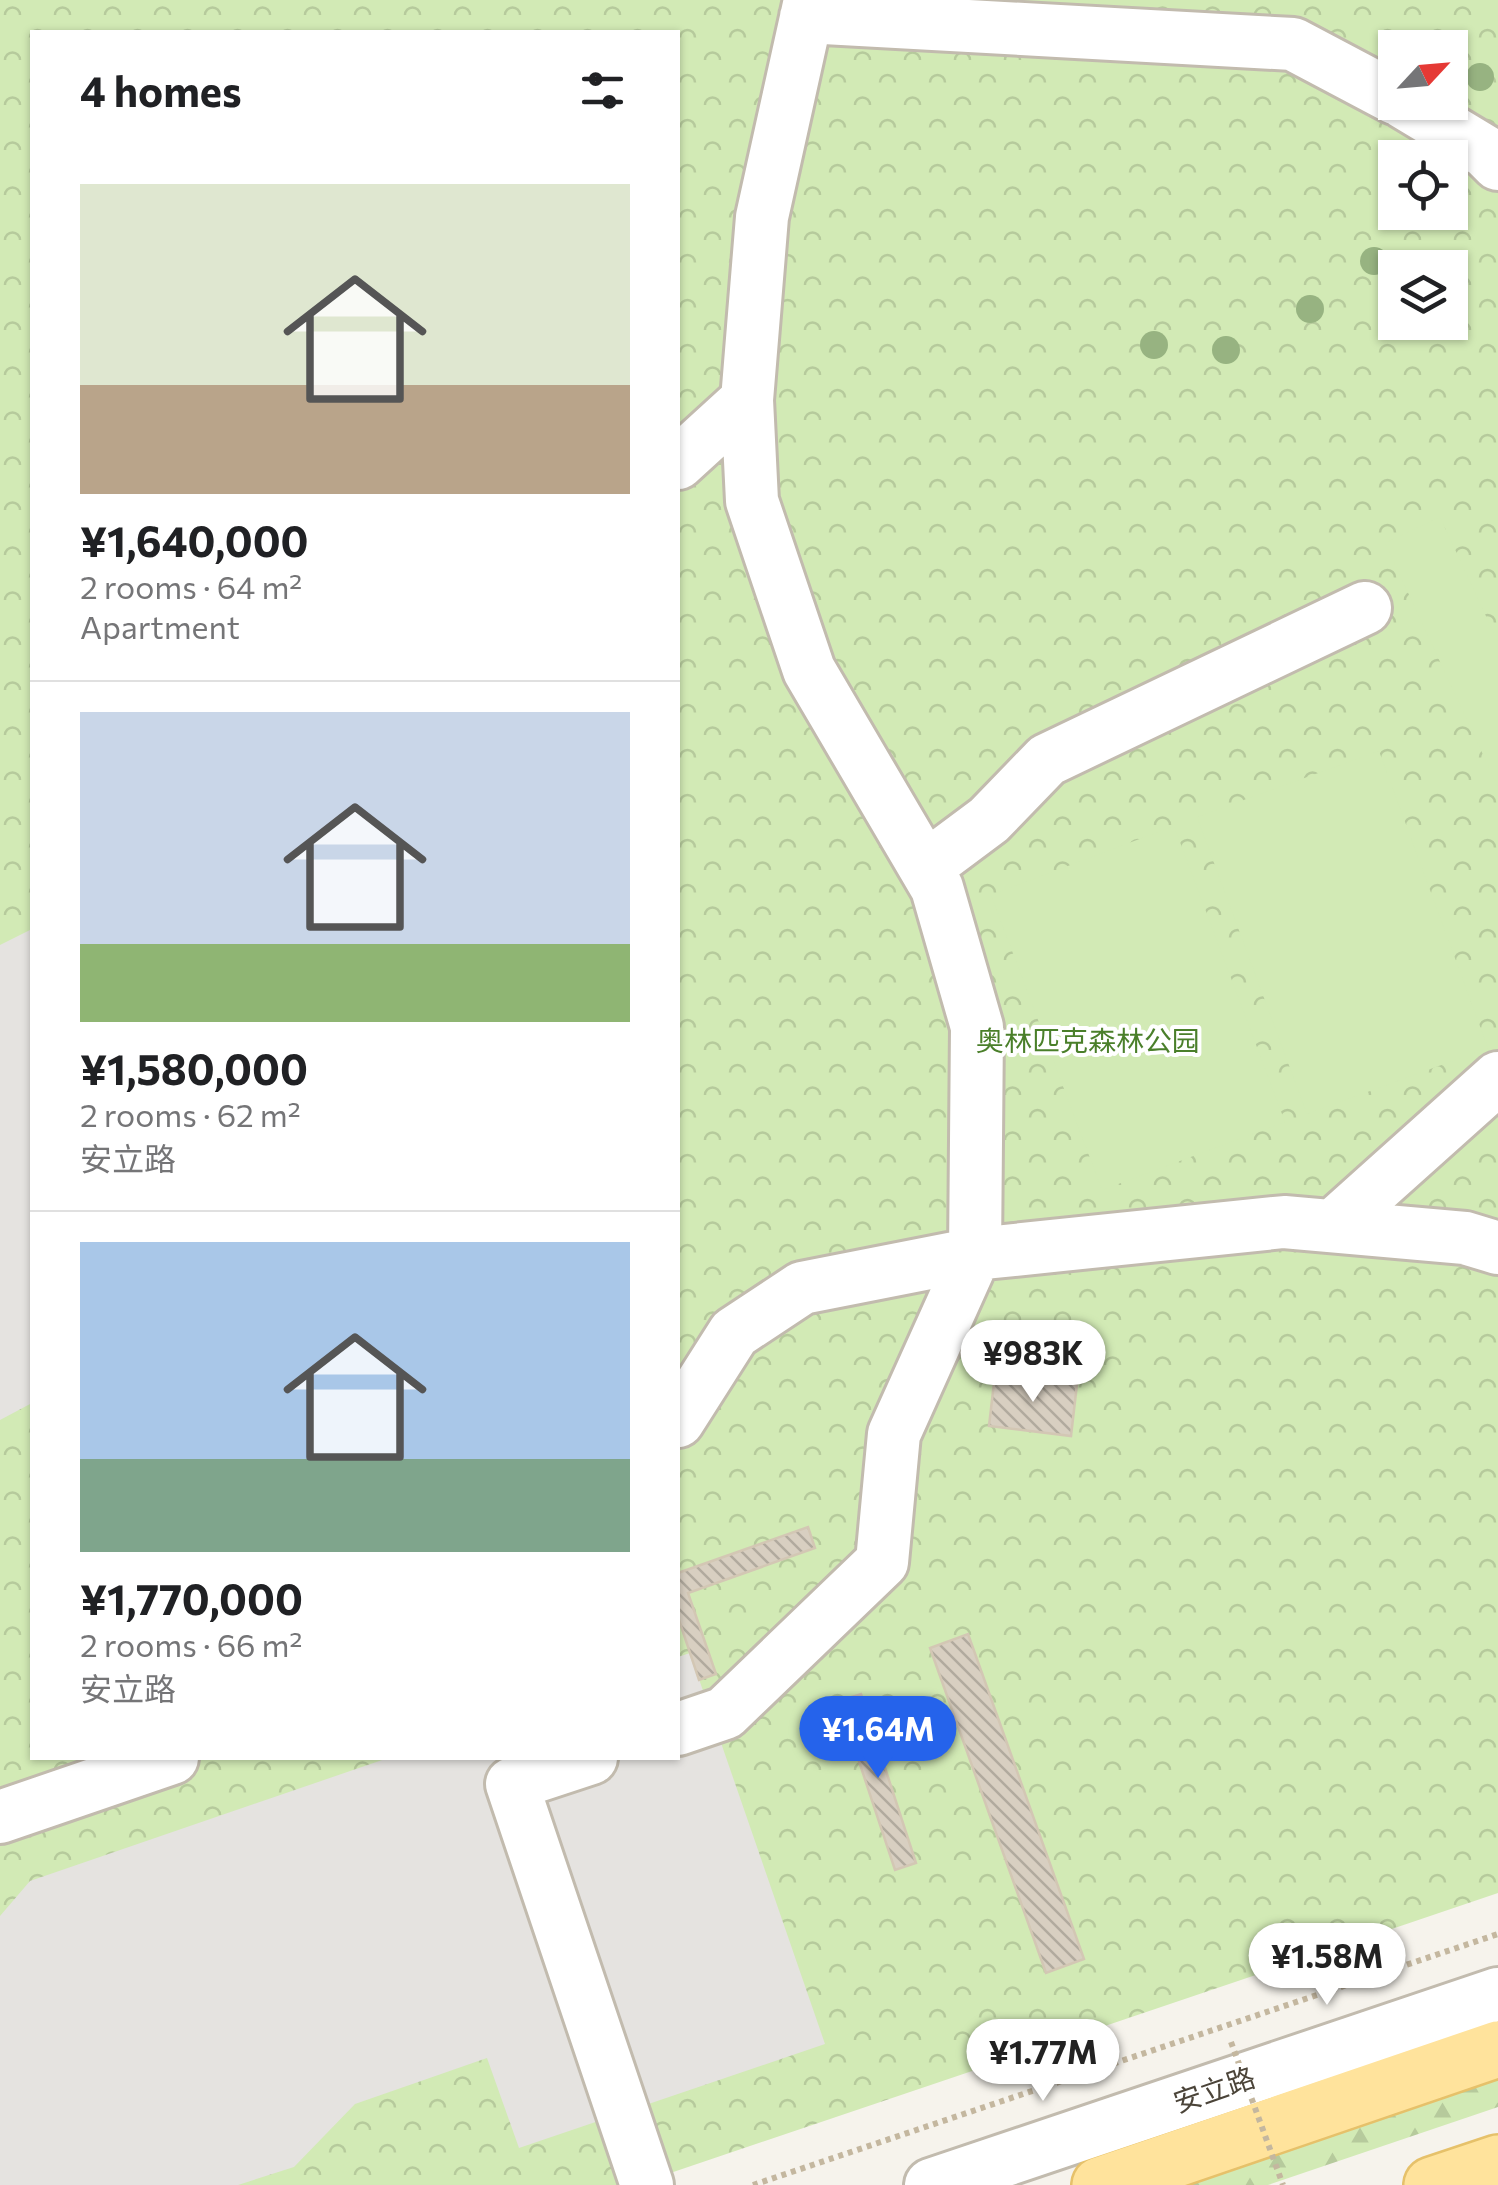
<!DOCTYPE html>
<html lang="en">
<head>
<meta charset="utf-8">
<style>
	:root { --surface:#fff; --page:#f6f6f6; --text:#202124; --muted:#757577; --line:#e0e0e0; --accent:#2563eb }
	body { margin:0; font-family:Commissioner,"Noto Sans SC",sans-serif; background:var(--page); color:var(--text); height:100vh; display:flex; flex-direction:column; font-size:38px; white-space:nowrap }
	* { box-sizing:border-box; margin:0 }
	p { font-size:32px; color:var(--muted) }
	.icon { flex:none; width:55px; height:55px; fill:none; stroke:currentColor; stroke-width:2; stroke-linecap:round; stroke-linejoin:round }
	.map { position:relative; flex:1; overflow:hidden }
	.side { position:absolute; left:30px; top:30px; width:650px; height:1730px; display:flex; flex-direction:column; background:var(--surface); border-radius:0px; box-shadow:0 2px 8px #0004 }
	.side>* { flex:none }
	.needle { width:65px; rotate:64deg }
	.tools { position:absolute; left:1378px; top:30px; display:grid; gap:20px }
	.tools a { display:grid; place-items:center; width:90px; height:90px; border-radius:0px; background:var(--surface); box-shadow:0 2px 8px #0004; font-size:50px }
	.price { position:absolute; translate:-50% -85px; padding:0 22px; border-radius:35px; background:#fff; color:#222; font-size:32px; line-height:65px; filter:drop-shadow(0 2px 5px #0008) }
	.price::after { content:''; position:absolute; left:50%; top:60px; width:30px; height:22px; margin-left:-15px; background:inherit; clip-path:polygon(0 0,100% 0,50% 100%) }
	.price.selected { background:var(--accent); color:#fff }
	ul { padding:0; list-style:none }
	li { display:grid; align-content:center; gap:20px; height:530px; padding:0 50px }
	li+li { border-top:2px solid var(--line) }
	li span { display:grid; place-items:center; height:310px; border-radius:0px; color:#555 }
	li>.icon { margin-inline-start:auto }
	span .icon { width:180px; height:180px; fill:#fffc; stroke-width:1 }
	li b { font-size:42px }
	h2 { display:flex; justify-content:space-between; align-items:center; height:120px; padding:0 50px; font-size:42px }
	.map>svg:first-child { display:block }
</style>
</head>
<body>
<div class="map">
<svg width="1498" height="2185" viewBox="0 0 1498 2185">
	<defs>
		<pattern id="forest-firs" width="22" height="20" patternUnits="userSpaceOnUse" patternTransform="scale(2.5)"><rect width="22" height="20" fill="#d2eab5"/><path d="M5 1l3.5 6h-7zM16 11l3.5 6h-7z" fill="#b6ca9c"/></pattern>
		<pattern id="park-crowns" width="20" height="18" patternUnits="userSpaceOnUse" patternTransform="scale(2.5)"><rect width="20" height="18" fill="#d2eab5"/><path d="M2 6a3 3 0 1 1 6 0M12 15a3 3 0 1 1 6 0" fill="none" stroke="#b6ca9c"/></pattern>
		<pattern id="building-back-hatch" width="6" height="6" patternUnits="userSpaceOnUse" patternTransform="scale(2.5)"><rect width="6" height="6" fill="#d8cfc1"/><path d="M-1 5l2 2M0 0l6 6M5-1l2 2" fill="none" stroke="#b1aa9e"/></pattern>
	</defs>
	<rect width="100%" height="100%" fill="#f6f3ec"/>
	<path fill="url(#forest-firs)" d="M1498,2043V2107L1268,2185H1077Z"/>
	<path fill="url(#park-crowns)" fill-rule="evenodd" d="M0,0H1498V1893L635,2185H0ZM32,32H678V1758H32ZM1395,48H1450V102H1395ZM1395,158H1450V212H1395ZM1395,268H1450V322H1395Z"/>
	<path fill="#d2eab5" d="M1440,517L1498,642V787L1385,543Z
		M1379,751L1488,1048L1307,1114L1197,817Z
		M1174,826L1285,1122L1102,1190L991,895Z"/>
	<path fill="#e5e3e0" d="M32,929V1403L0,1420V945Z
		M690,1653L825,2044L519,2148L487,2058L355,2104L294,2167L238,2185H0V1916L30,1881L388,1758H678V1657Z"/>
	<path fill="url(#building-back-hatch)" stroke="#d3c7b4" stroke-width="2.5" d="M995,1374L1077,1384L1071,1436L989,1426Z
		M808,1527L815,1548L688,1593L716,1674L699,1680L678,1617V1573Z
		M968,1634L1084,1959L1046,1973L930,1648Z
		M861,1694L916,1863L895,1870L839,1701Z"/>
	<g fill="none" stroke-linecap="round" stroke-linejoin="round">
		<g stroke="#c2bbae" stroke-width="58">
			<path id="minor" d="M806,17L1293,44L1395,98
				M1403,102L1486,152L1498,164
				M678,463L747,400
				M926,867L989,820L1047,760L1365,608
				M1333,1226L1498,1078
				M678,1421L734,1333L802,1288L975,1254L1284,1222L1465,1238L1498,1248
				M678,1729L725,1713L882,1562L894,1434L975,1254L977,1027L937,888L809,670L752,501L747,400L762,217L810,0
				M591,1758L512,1784L647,2185
				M0,1817L172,1758
				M931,2185L1498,1994"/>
		</g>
		<g stroke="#e6c16a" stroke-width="60">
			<path id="major" d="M1100,2185L1498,2049
				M1432,2185L1498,2163"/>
		</g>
		<path stroke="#c4b79f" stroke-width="6" stroke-dasharray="5 5" stroke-linecap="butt" d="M753,2185L1498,1934"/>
		<use href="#minor" stroke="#fff" stroke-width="52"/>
		<use href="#major" stroke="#ffe39c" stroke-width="55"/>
		<path stroke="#c4b79f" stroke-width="6" stroke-dasharray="5 5" stroke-linecap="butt" d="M1231,2042L1283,2185"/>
	</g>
	<g fill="#97b381">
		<circle cx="1480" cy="77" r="14"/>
		<circle cx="1374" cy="261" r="14"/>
		<circle cx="1310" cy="309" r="14"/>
		<circle cx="1154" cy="345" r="14"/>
		<circle cx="1226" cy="350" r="14"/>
	</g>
	<g text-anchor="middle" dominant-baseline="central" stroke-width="8" stroke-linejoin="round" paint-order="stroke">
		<g font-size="28" fill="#4a7f2a" stroke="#fff">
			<text x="1088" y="1040">奥林匹克森林公园</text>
		</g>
		<g font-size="28" fill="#4b4439" stroke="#fff">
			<text transform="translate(1214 2089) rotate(-19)">安立路</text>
		</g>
	</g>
</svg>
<div class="tools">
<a><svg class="needle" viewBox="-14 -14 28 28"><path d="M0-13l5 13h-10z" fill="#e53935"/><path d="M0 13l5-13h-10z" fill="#757577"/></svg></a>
<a><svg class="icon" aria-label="locate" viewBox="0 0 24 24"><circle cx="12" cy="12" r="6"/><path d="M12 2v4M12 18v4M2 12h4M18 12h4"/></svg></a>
<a><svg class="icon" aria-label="layers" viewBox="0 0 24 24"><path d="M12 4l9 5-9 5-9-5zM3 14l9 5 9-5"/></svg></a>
</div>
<b class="price" style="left:1033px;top:1405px">¥983K</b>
<b class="price selected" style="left:878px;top:1781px">¥1.64M</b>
<b class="price" style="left:1327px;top:2008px">¥1.58M</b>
<b class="price" style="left:1043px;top:2104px">¥1.77M</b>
<section class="side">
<h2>4 homes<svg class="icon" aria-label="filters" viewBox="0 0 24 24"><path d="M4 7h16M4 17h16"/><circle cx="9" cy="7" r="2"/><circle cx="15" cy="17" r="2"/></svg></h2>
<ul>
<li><span style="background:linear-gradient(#dfe7d0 65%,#b9a48a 0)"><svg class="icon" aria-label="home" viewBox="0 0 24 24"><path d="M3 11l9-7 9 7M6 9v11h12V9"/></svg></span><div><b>¥1,640,000</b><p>2 rooms · 64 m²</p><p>Apartment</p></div></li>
<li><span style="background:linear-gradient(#c9d6e8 75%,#8fb573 0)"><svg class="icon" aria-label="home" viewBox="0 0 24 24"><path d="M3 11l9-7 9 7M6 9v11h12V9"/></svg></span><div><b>¥1,580,000</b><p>2 rooms · 62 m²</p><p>安立路</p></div></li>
<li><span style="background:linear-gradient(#a9c7e8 70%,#7fa58c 0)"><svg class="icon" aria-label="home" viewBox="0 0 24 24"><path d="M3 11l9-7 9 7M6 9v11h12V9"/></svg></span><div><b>¥1,770,000</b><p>2 rooms · 66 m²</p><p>安立路</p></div></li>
</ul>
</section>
</div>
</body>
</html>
